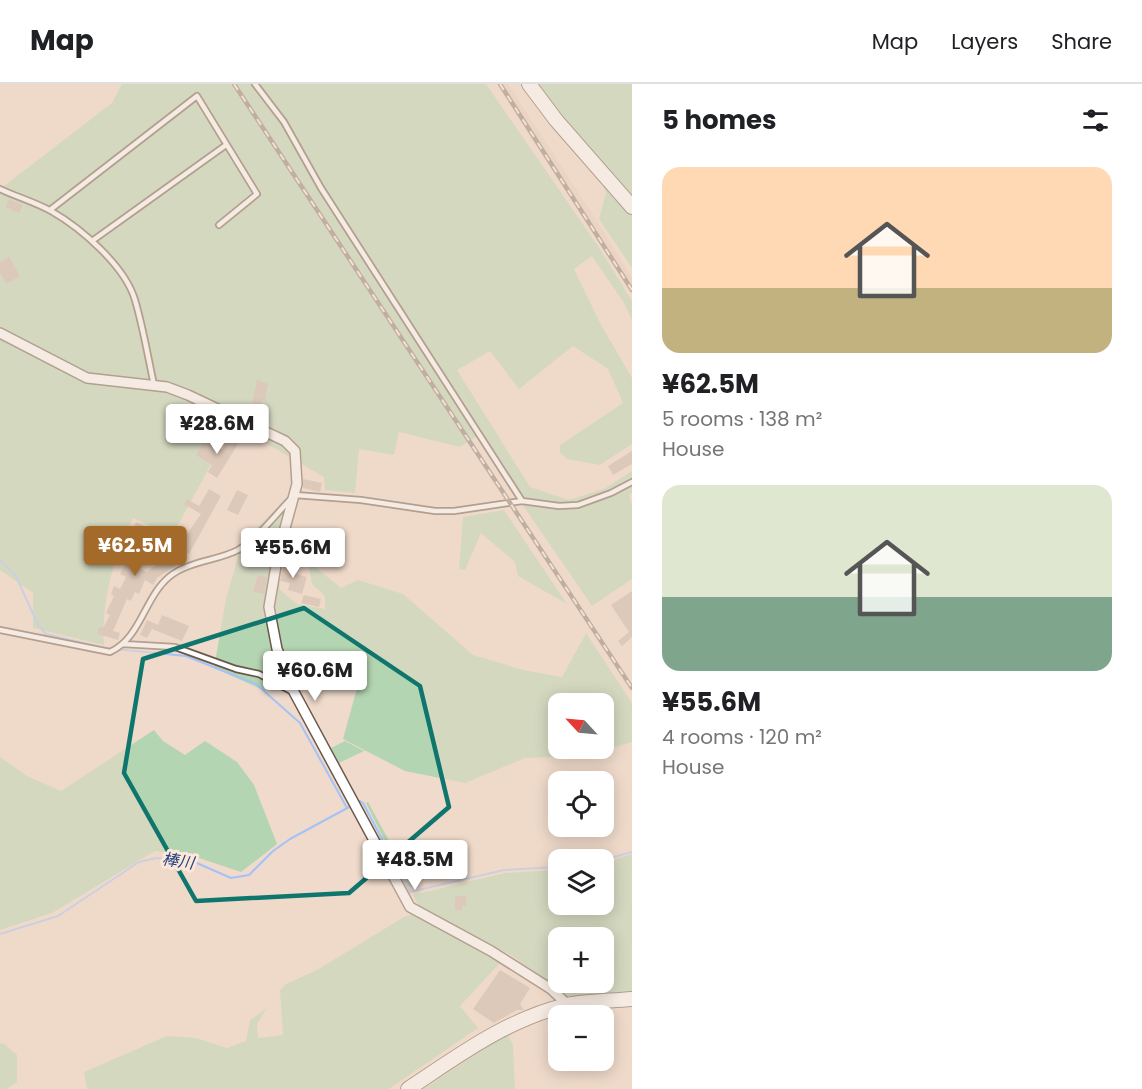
<!DOCTYPE html>
<html lang="en">
<head>
<meta charset="utf-8">
<style>
	:root { --surface:#fff; --page:#f2f2f2; --text:#202124; --muted:#757577; --line:#e0e0e0; --accent:#a46a2a }
	body { margin:0; font-family:Poppins,"Noto Sans JP",sans-serif; background:var(--page); color:var(--text); height:100vh; display:flex; flex-direction:column; font-size:22px; white-space:nowrap }
	* { box-sizing:border-box; margin:0 }
	p { font-size:20px; color:var(--muted) }
	.icon { flex:none; width:33px; height:33px; fill:none; stroke:currentColor; stroke-width:2; stroke-linecap:round; stroke-linejoin:round }
	.map { position:relative; flex:1; overflow:hidden }
	.drawer { display:flex; flex-direction:column; background:var(--surface); width:510px }
	.drawer>* { flex:none }
	.needle { width:39px; rotate:296deg }
	.buttons { position:absolute; left:548px; top:609px; display:grid; gap:12px }
	.buttons a { display:grid; place-items:center; width:66px; height:66px; border-radius:12px; background:var(--surface); box-shadow:0 3px 15px #0003; font-size:30px }
	.price { position:absolute; translate:-50% -51px; padding:0 14px; border-radius:6px; background:#fff; color:#222; font-size:20px; line-height:39px; filter:drop-shadow(0 2px 3px #0008) }
	.price::after { content:''; position:absolute; left:50%; top:36px; width:18px; height:14px; margin-left:-9px; background:inherit; clip-path:polygon(0 0,100% 0,50% 100%) }
	.price.current { background:var(--accent); color:#fff }
	ul { padding:0; list-style:none }
	li { display:grid; align-content:center; gap:12px; height:318px; padding:0 30px }
	li span { display:grid; place-items:center; height:186px; border-radius:18px; color:#555 }
	li>.icon { margin-inline-start:auto }
	span .icon { width:108px; height:108px; fill:#fffc; stroke-width:1 }
	li b { font-size:26px }
	h2 { display:flex; justify-content:space-between; align-items:center; height:72px; padding:0 30px; font-size:26px }
	header { display:flex; align-items:center; gap:36px; box-sizing:border-box; height:84px; padding:0 30px; background:var(--surface); border-bottom:2px solid var(--line) }
	header strong { font-size:28px }
	nav { display:flex; gap:33px; margin-inline-start:auto; font-size:21px }
	main { display:flex; flex:1; min-height:0 }
	.map>svg:first-child { display:block }
</style>
</head>
<body>
<header>
<strong>Map</strong>
<nav><a>Map</a><a>Layers</a><a>Share</a></nav>
</header>
<main>
<div class="map">
<svg width="632" height="1005" viewBox="0 0 632 1005">
	<rect width="100%" height="100%" fill="#efdacb"/>
	<path fill="#e8cdb8" d="M497,0H508L599,140L632,193V211Z"/>
	<path fill="#b4d5b1" fill-rule="evenodd" d="M122,0H486L600,165L632,217V236L624,219L592,172L574,185L600,239L632,294V360L600,381L567,375L560,369V361L623,319L608,285L573,262L519,305L490,267L457,286L530,403L569,416L604,405L632,387V409L629,411L632,421V495L592,522L476,353L460,363L399,348L394,371L359,365L355,409L325,406L324,393L233,340L172,452L133,434C114,472 101,518 104,561L33,544V509L0,486V105L112,19Z
		M534,0H632V184L599,135L606,109L593,72Z
		M291,410L276,459L280,506L297,520L325,525V512L312,500L308,477L341,504L358,496L403,510L473,571L523,586L562,593L586,549L632,619V658L584,672L525,674L465,699L405,687L343,655L362,586L304,569L294,599L283,607L263,606L214,584L226,515L242,459ZM558,620H603V664H558Z
		M504,426L567,520L518,492L515,478L481,449L465,486L459,485L463,433Z
		M154,646L163,657L185,671L205,657L237,678L254,701L277,760L241,788L190,771L155,767L52,829L0,846V673L27,692L61,707Z
		M345,657L364,667L339,679L331,664Z
		M368,718L414,803L407,802L366,719Z
		M632,770V910L569,916L514,873L419,822L413,811L505,789L558,786V820H603V779ZM558,854H603V898H558Z
		M416,829L500,879L460,922L478,944L389,1005H87L84,988L167,952L196,954L227,964L246,957L250,936L267,924L257,940L258,954L283,951L280,906L286,900L317,886L404,833Z
		M507,950L513,961L515,1005H423Z
		M3,959L17,971V998L7,1005H0V960Z"/>
	<g fill="none" stroke-linecap="round" stroke-linejoin="round">
		<path stroke="#a4c2f8" stroke-width="2" d="M0,476L15,490L38,541L46,550L105,564L186,572L256,600L300,639L347,724
			M356,719L360,717L363,719L410,808L504,786L558,783
			M603,776L632,768
			M0,850L58,832L139,778L156,774L190,776L231,794L249,791L273,767L290,755L351,722"/>
	</g>
	<path fill="#c7b3a4" d="M9,115L23,121L19,129L6,123Z
		M9,173L20,192L6,200L0,189V178Z
		M257,296L268,300L265,317L262,316L259,323L252,321Z
		M229,354L238,360L217,394L208,388L212,381L196,371L206,355L222,366Z
		M632,367V380L613,391L608,382Z
		M303,395L322,399L320,408L303,404Z
		M209,405L221,412L189,470L178,463L201,430L184,420L187,415L199,422Z
		M237,406L248,411L238,431L227,426Z
		M136,438L150,445L137,473L141,475L137,483L147,488L162,476L158,472L170,462L182,477L157,494L153,501L145,496L139,510L135,508L131,517L127,515L113,547L120,549L118,556L97,550L99,543L103,544L110,531L106,529L114,512L111,510L114,502L120,505L126,493L120,490L127,476L123,474L129,463L126,462Z
		M284,478L291,480L289,488L307,493L302,510L288,506L290,499L280,497Z
		M258,491L267,493L264,510L253,508Z
		M632,507V553L622,562L618,557L629,548L611,521Z
		M304,511L321,515L319,523L301,519Z
		M162,531L189,542L182,557L152,545L147,554L140,551L147,536L158,541Z
		M455,812H466V822H462V827L455,826Z
		M500,886L530,904L520,920L524,926H517L494,939L473,925Z"/>
	<g fill="none" stroke-linecap="round" stroke-linejoin="round">
		<g stroke="#6a584b" stroke-width="8">
			<path id="lane" d="M255,0L284,38L321,104L522,417
				M0,105C17,113 35,118 51,127C81,144 125,182 135,216C143,243 148,273 154,301
				M50,126L197,12L257,110L219,141
				M92,157L226,61
				M0,546L110,568C141,554 144,514 169,493C188,477 217,477 238,466C260,453 277,428 295,411L361,416L435,427H454L522,417L559,422L578,421L611,409L632,398
				M123,560L175,563L236,585L259,590L291,607"/>
		</g>
		<g stroke="#6a584b" stroke-width="12">
			<path id="street" d="M0,249L87,294L167,303L188,311L285,357L295,367L297,400L278,470L269,523L277,565L294,608L410,823L491,867L551,905L568,921"/>
		</g>
		<g stroke="#6a584b" stroke-width="16">
			<path id="secondary" d="M529,0L556,36L632,123
				M408,1005C458,972 507,935 567,921C588,917 611,917 632,915"/>
		</g>
		<use href="#lane" stroke="#fff" stroke-width="4.5"/>
		<use href="#street" stroke="#fff" stroke-width="9"/>
		<use href="#secondary" stroke="#fff" stroke-width="14"/>
		<g stroke="#87796f" stroke-width="4.5">
			<path id="rail" d="M234,0L632,604
				M500,0L632,206"/>
		</g>
		<use href="#rail" stroke="#fce7d8" stroke-width="2" stroke-dasharray="7" stroke-linecap="butt"/>
	</g>
	<path d="M0 0H632V1005H0ZM304,524L420,602L449,723L349,809L196,817L124,689L143,575Z" fill="#efdacb" fill-opacity=".55" fill-rule="evenodd"/>
	<path fill="none" stroke="#0f766e" stroke-width="4.5" stroke-linejoin="round" d="M304,524L420,602L449,723L349,809L196,817L124,689L143,575Z"/>
	<g text-anchor="middle" dominant-baseline="central" stroke-width="6" stroke-linejoin="round" paint-order="stroke">
		<g font-size="16" font-style="italic" fill="#204281" stroke="#fce7d8">
			<text transform="translate(178 777) rotate(8)">棒川</text>
		</g>
	</g>
</svg>
<div class="buttons">
<a><svg class="needle" viewBox="-14 -14 28 28"><path d="M0-13l5 13h-10z" fill="#e53935"/><path d="M0 13l5-13h-10z" fill="#757577"/></svg></a>
<a><svg class="icon" aria-label="locate" viewBox="0 0 24 24"><circle cx="12" cy="12" r="6"/><path d="M12 2v4M12 18v4M2 12h4M18 12h4"/></svg></a>
<a><svg class="icon" aria-label="layers" viewBox="0 0 24 24"><path d="M12 4l9 5-9 5-9-5zM3 14l9 5 9-5"/></svg></a>
<a>+</a>
<a>−</a>
</div>
<b class="price" style="left:217px;top:371px">¥28.6M</b>
<b class="price current" style="left:135px;top:493px">¥62.5M</b>
<b class="price" style="left:293px;top:495px">¥55.6M</b>
<b class="price" style="left:315px;top:618px">¥60.6M</b>
<b class="price" style="left:415px;top:807px">¥48.5M</b>
</div>
<section class="drawer">
<h2>5 homes<svg class="icon" aria-label="filters" viewBox="0 0 24 24"><path d="M4 7h16M4 17h16"/><circle cx="9" cy="7" r="2"/><circle cx="15" cy="17" r="2"/></svg></h2>
<ul>
<li><span style="background:linear-gradient(#ffd9b3 65%,#c2b280 0)"><svg class="icon" aria-label="home" viewBox="0 0 24 24"><path d="M3 11l9-7 9 7M6 9v11h12V9"/></svg></span><div><b>¥62.5M</b><p>5 rooms · 138 m²</p><p>House</p></div></li>
<li><span style="background:linear-gradient(#dfe7d0 60%,#7fa58c 0)"><svg class="icon" aria-label="home" viewBox="0 0 24 24"><path d="M3 11l9-7 9 7M6 9v11h12V9"/></svg></span><div><b>¥55.6M</b><p>4 rooms · 120 m²</p><p>House</p></div></li>
</ul>
</section>
</main>
</body>
</html>
